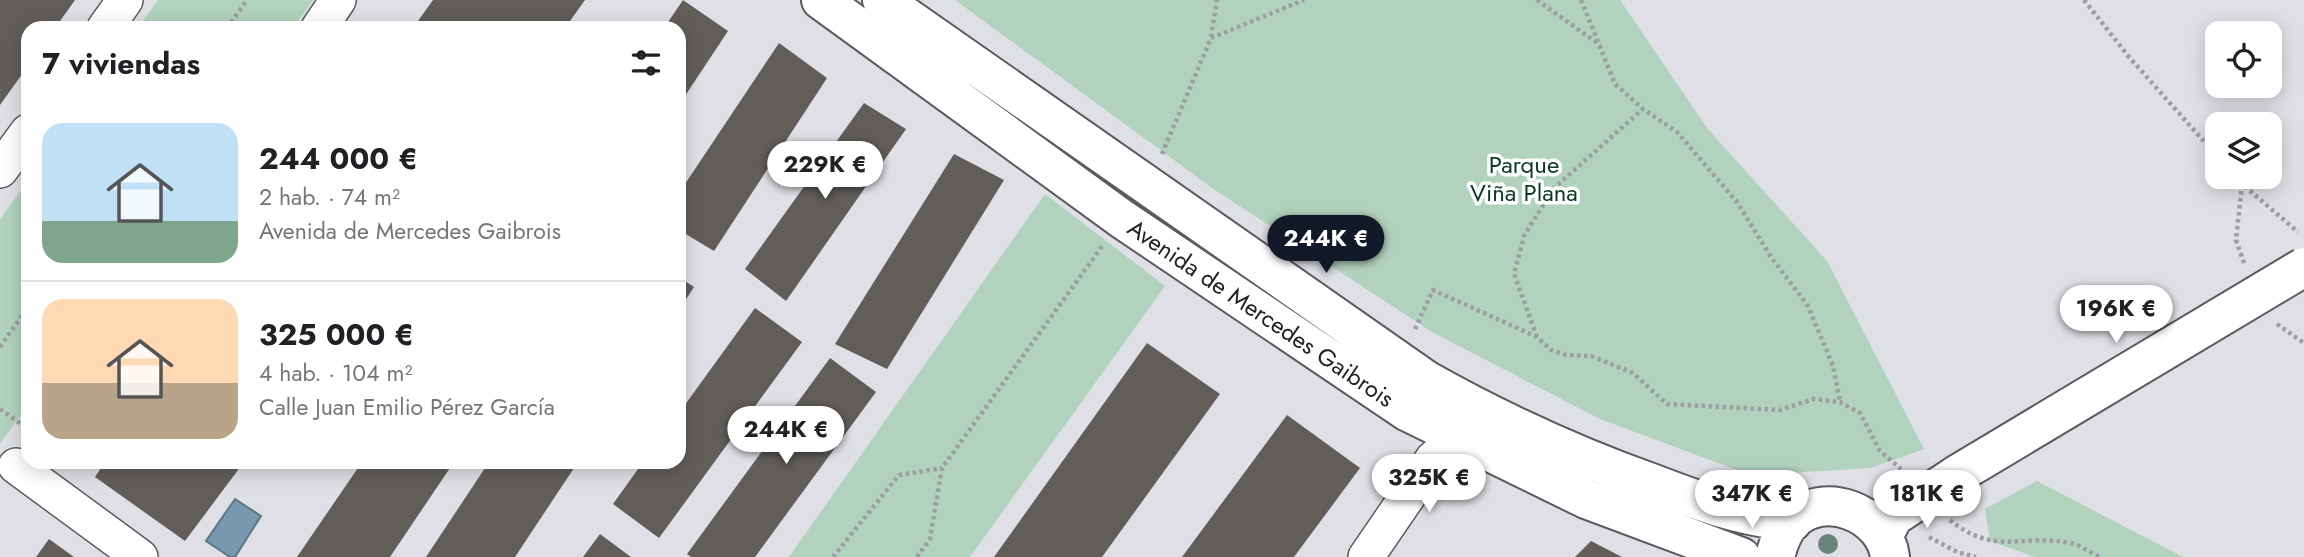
<!DOCTYPE html>
<html lang="es">
<head>
<meta charset="utf-8">
<style>
	:root { --surface:#fff; --page:#f2f2f2; --text:#202124; --muted:#757577; --line:#e0e0e0; --accent:#111827 }
	body { margin:0; font-family:Jost,sans-serif; background:var(--page); color:var(--text); height:100vh; display:flex; flex-direction:column; font-size:26px; white-space:nowrap }
	* { box-sizing:border-box; margin:0 }
	p { font-size:23px; color:var(--muted) }
	.icon { flex:none; width:38px; height:38px; fill:none; stroke:currentColor; stroke-width:2; stroke-linecap:round; stroke-linejoin:round }
	.map { position:relative; flex:1; overflow:hidden }
	.sheet { position:absolute; left:21px; top:21px; width:665px; height:448px; display:flex; flex-direction:column; background:var(--surface); border-radius:21px; box-shadow:0 4px 18px #0003 }
	.sheet>* { flex:none }
	.fabs { position:absolute; left:2205px; top:21px; display:grid; gap:14px }
	.fabs a { display:grid; place-items:center; width:77px; height:77px; border-radius:14px; background:var(--surface); box-shadow:0 4px 18px #0003; font-size:35px }
	.price { position:absolute; translate:-50% -60px; padding:0 16px; border-radius:24px; background:#fff; color:#222; font-size:23px; line-height:46px; filter:drop-shadow(0 2px 4px #0008) }
	.price::after { content:''; position:absolute; left:50%; top:42px; width:21px; height:16px; margin-left:-10px; background:inherit; clip-path:polygon(0 0,100% 0,50% 100%) }
	.price.selected { background:var(--accent); color:#fff }
	ul { padding:0; list-style:none }
	li { display:flex; align-items:center; gap:21px; height:175px; padding:0 21px }
	li+li { border-top:2px solid var(--line) }
	li span { display:grid; place-items:center; flex:none; width:196px; height:140px; border-radius:21px; color:#555 }
	li>.icon { margin-inline-start:auto }
	span .icon { width:84px; height:84px; fill:#fffc; stroke-width:1 }
	li b { font-size:30px }
	h2 { display:flex; justify-content:space-between; align-items:center; height:84px; padding:0 21px; font-size:30px }
	.map>svg:first-child { display:block }
</style>
</head>
<body>
<div class="map">
<svg width="2304" height="557" viewBox="0 0 2304 557">
	<rect width="100%" height="100%" fill="#dee0e5"/>
	<path fill="#b1d3bd" d="M158,0H313L293,28H138Z
		M955,0H1620L1707,128L1827,261L1924,449L1871,468L1750,475L1600,419L1432,332L1215,190Z
		M28,181V405L0,444V219Z
		M1045,194L1165,286L970,557H789Z
		M2037,481L2183,557H2035L1990,541L1985,509Z"/>
	<path fill="#7699af" stroke="#5c7585" stroke-width="2" d="M235,499L261,516L235,557H230L206,541Z"/>
	<path fill="#615e5a" d="M0,0H75L55,28H28V66L0,105Z
		M433,0H585L565,28H413Z
		M683,0L728,31L679,105V28H664Z
		M779,43L827,78L714,251L679,230V193Z
		M864,103L906,129L786,301L745,269Z
		M954,154L1004,180L887,369L835,344Z
		M679,277L694,287L679,310Z
		M755,308L802,342L659,538L613,504L643,462H679V413Z
		M1147,343L1220,394L1102,557H994Z
		M830,358L876,392L755,557H691L687,554Z
		M1287,415L1360,468L1294,557H1182Z
		M105,462H244L185,541L95,477Z
		M362,462H454L390,557H297Z
		M489,462H578L515,557H426Z
		M600,534L631,557H583Z
		M49,539L74,557H36Z
		M1591,541L1622,557H1575Z"/>
	<g fill="none" stroke-linecap="round" stroke-linejoin="round">
		<g stroke="#595b5f" stroke-width="38">
			<path id="street" d="M105,28L125,0
				M319,28L338,0
				M0,170L28,132
				M16,466L140,557
				M1366,557L1433,459L1457,439"/>
		</g>
		<g stroke="#595b5f" stroke-width="42">
			<path id="secondary" d="M821,0L1122,219L1408,412L1586,499L1741,557
				M882,0L1426,380C1499,421 1575,456 1654,484C1704,503 1738,516 1792,522
				M1884,535L1893,517L1958,474
				M1775,557C1778,544 1782,532 1791,522C1824,488 1885,514 1890,557"/>
		</g>
		<path stroke="#9c9ea1" stroke-width="4.5" stroke-dasharray="3.5 3.5" stroke-linecap="butt" d="M1537,0L1600,45
			M1581,0L1615,84L1643,109L1677,132L1737,202L1771,257L1808,306L1833,366L1840,402
			M2084,0L2129,57L2217,156
			M227,28L247,0
			M1211,37L1217,0
			M1162,154L1211,38L1304,0
			M2235,177L2242,184
			M2244,263L2236,240L2242,184L2298,232
			M2277,324L2304,343
			M1415,329L1433,290L1537,337L1551,350L1566,355L1591,356L1633,373L1667,404L1780,410L1814,399L1840,402L1860,413L1880,451L1901,469
			M1537,337L1514,274L1524,236L1553,189L1643,109
			M0,347L28,307
			M0,409L28,429
			M1950,520C1995,557 2023,533 2071,543C2080,545 2091,553 2100,557
			M1929,537L1957,552L1976,557
			M833,557L899,475L942,468
			M917,557L930,539L942,468L1103,245"/>
		<use href="#street" stroke="#fff" stroke-width="35"/>
		<use href="#secondary" stroke="#fff" stroke-width="38"/>
		<g stroke="#595b5f" stroke-width="42" stroke-linecap="butt">
			<path id="secondary-bridge" d="M1958,474L2304,267"/>
		</g>
		<use href="#secondary-bridge" stroke="#fff" stroke-width="38"/>
	</g>
	<circle fill="#69847a" cx="1828" cy="544" r="10"/>
	<g text-anchor="middle" dominant-baseline="central" stroke-width="7" stroke-linejoin="round" paint-order="stroke">
		<g font-size="24" fill="#0a3922" stroke="#fff">
			<text x="1524" y="164">Parque<tspan x="1524" dy="28">Viña Plana</tspan></text>
		</g>
		<g font-size="24" fill="#212223" stroke="#fff">
			<text transform="translate(1261 313) rotate(34)">Avenida de Mercedes Gaibrois</text>
		</g>
	</g>
</svg>
<div class="fabs">
<a><svg class="icon" aria-label="locate" viewBox="0 0 24 24"><circle cx="12" cy="12" r="6"/><path d="M12 2v4M12 18v4M2 12h4M18 12h4"/></svg></a>
<a><svg class="icon" aria-label="layers" viewBox="0 0 24 24"><path d="M12 4l9 5-9 5-9-5zM3 14l9 5 9-5"/></svg></a>
</div>
<b class="price" style="left:825px;top:201px">229K €</b>
<b class="price selected" style="left:1326px;top:275px">244K €</b>
<b class="price" style="left:2116px;top:345px">196K €</b>
<b class="price" style="left:786px;top:466px">244K €</b>
<b class="price" style="left:1429px;top:514px">325K €</b>
<b class="price" style="left:1752px;top:530px">347K €</b>
<b class="price" style="left:1927px;top:530px">181K €</b>
<section class="sheet">
<h2>7 viviendas<svg class="icon" aria-label="filters" viewBox="0 0 24 24"><path d="M4 7h16M4 17h16"/><circle cx="9" cy="7" r="2"/><circle cx="15" cy="17" r="2"/></svg></h2>
<ul>
<li><span style="background:linear-gradient(#bfe0f5 70%,#7fa58c 0)"><svg class="icon" aria-label="home" viewBox="0 0 24 24"><path d="M3 11l9-7 9 7M6 9v11h12V9"/></svg></span><div><b>244 000 €</b><p>2 hab. · 74 m²</p><p>Avenida de Mercedes Gaibrois</p></div></li>
<li><span style="background:linear-gradient(#ffd9b3 60%,#b9a48a 0)"><svg class="icon" aria-label="home" viewBox="0 0 24 24"><path d="M3 11l9-7 9 7M6 9v11h12V9"/></svg></span><div><b>325 000 €</b><p>4 hab. · 104 m²</p><p>Calle Juan Emilio Pérez García</p></div></li>
</ul>
</section>
</div>
</body>
</html>
